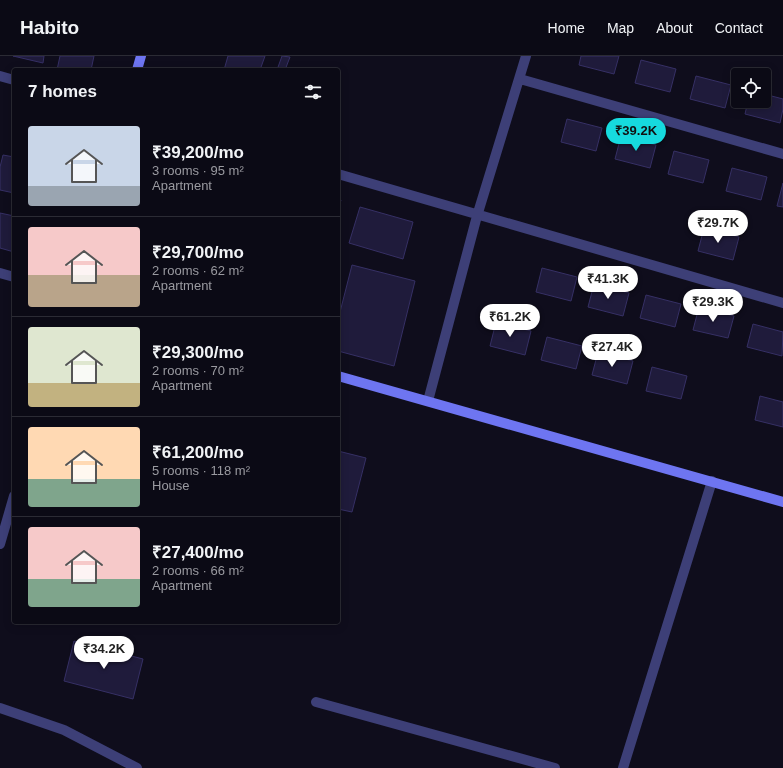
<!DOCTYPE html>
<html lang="en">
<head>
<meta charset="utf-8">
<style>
	:root { --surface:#0b0a15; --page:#14131e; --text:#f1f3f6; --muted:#9a9aa0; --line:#2b2b34; --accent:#16dade }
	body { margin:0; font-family:Helvetica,sans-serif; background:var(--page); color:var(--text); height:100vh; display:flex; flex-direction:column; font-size:15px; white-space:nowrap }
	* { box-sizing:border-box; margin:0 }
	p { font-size:13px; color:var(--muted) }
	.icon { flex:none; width:22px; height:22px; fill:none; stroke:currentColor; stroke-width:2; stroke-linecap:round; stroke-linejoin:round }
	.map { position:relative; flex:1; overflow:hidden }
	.sheet { position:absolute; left:12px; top:12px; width:328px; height:556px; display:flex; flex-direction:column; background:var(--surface); border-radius:4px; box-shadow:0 2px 10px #0003,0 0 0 1px var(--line) }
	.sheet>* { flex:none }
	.fabs { position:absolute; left:731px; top:12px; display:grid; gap:8px }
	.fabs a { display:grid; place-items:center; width:40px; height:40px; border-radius:4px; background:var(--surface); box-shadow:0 2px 10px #0003,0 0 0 1px var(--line); font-size:20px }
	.price { position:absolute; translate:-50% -34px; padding:0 9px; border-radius:14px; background:#fff; color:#222; font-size:13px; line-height:26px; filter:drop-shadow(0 1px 2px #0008) }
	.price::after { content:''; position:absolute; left:50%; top:24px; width:12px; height:9px; margin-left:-6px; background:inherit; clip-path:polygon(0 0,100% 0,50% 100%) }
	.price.current { background:var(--accent); color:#111 }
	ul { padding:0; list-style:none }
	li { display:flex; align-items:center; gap:12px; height:100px; padding:0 16px }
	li+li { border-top:1px solid var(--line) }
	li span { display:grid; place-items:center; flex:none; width:112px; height:80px; border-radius:4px; color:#555 }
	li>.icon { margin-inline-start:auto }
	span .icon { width:48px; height:48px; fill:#fffc; stroke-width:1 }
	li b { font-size:17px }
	h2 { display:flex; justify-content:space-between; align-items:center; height:48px; padding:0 16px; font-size:17px }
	header { display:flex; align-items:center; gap:24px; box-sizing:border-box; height:56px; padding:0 20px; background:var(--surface); border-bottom:1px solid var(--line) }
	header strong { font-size:19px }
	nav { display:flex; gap:22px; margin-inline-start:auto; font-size:14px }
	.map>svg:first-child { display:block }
</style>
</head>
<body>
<header>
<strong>Habito</strong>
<nav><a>Home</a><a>Map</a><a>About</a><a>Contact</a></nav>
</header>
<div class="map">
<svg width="783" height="712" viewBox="0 0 783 712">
	<rect width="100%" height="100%" fill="#0f0d1c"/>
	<path fill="#1f1b3b" stroke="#363065" d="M13,0H44L43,7Z
		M60,0H94L91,14H57Z
		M228,0H265L260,14H224Z
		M282,0L290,1L285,14H277Z
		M581,0H619L614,18L579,9Z
		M641,4L676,13L670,36L635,27Z
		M696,20L731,29L725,52L690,43Z
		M764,38L783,43V53L780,67L745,58L748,45H764Z
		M567,63L602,72L596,95L561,86Z
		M621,80L656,89L650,112L615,103Z
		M674,95L709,104L703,127L668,118Z
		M3,99L14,101V137L0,134V111Z
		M732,112L767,121L761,144L726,135Z
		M783,127V151L777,150Z
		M338,143L341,144L338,154Z
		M360,151L413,166L403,203L349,187Z
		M0,157L14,160V196L0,192Z
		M704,172L739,181L733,204L698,195Z
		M352,209L415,225L394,310L338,295V264Z
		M542,212L577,221L571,245L536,236Z
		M594,228L629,237L623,260L588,251Z
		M646,239L681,248L675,271L640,262Z
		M699,251L734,260L728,282L693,274Z
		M496,266L531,275L525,299L490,290Z
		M753,268L783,276L782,300L747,291Z
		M547,281L582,290L576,313L541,304Z
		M598,296L633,305L627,328L592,319Z
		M652,311L687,320L681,343L646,335Z
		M760,340L783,346V371L755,364Z
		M338,395L366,402L352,456L338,453Z
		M74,585L143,603L133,643L64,625Z"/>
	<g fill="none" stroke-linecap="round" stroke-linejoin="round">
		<path stroke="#3d3f77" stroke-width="10" d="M0,20L14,24
			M520,23L783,98
			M338,118L783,247
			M0,217L14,221
			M428,345L477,160L526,0
			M0,488L14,440
			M316,646L555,712
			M0,652L64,674L137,712
			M623,712L712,425"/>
		<path stroke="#6e75f1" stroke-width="10" d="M137,14L141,0
			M338,320L783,446"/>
	</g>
</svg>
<div class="fabs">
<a><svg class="icon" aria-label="locate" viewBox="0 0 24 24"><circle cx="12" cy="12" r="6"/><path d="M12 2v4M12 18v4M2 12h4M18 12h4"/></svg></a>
</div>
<b class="price current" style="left:636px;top:96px">₹39.2K</b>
<b class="price" style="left:718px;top:188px">₹29.7K</b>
<b class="price" style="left:608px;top:244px">₹41.3K</b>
<b class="price" style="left:713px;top:267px">₹29.3K</b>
<b class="price" style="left:510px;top:282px">₹61.2K</b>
<b class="price" style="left:612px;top:312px">₹27.4K</b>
<b class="price" style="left:104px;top:614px">₹34.2K</b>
<section class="sheet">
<h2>7 homes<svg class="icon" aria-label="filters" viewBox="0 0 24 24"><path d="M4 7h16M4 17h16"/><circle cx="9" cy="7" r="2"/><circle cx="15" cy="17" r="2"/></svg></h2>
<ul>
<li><span style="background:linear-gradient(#c9d6e8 75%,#9aa5b1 0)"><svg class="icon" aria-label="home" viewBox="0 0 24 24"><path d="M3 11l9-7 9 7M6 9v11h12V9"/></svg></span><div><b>₹39,200/mo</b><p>3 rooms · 95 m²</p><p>Apartment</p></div></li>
<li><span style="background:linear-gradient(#f6c9c9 60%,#b9a48a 0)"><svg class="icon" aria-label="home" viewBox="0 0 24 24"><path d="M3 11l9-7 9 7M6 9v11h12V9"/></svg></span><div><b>₹29,700/mo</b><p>2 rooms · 62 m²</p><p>Apartment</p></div></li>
<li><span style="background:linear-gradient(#dfe7d0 70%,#c2b280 0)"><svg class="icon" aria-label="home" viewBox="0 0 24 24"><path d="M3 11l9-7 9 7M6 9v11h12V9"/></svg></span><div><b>₹29,300/mo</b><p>2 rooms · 70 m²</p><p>Apartment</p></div></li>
<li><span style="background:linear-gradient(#ffd9b3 65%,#7fa58c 0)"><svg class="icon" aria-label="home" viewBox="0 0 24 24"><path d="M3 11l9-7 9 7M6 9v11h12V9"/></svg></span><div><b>₹61,200/mo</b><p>5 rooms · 118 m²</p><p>House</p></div></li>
<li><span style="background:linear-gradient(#f6c9c9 65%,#7fa58c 0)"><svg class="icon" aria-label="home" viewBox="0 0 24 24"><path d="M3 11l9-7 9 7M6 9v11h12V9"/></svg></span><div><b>₹27,400/mo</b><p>2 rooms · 66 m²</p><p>Apartment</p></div></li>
</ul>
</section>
</div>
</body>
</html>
